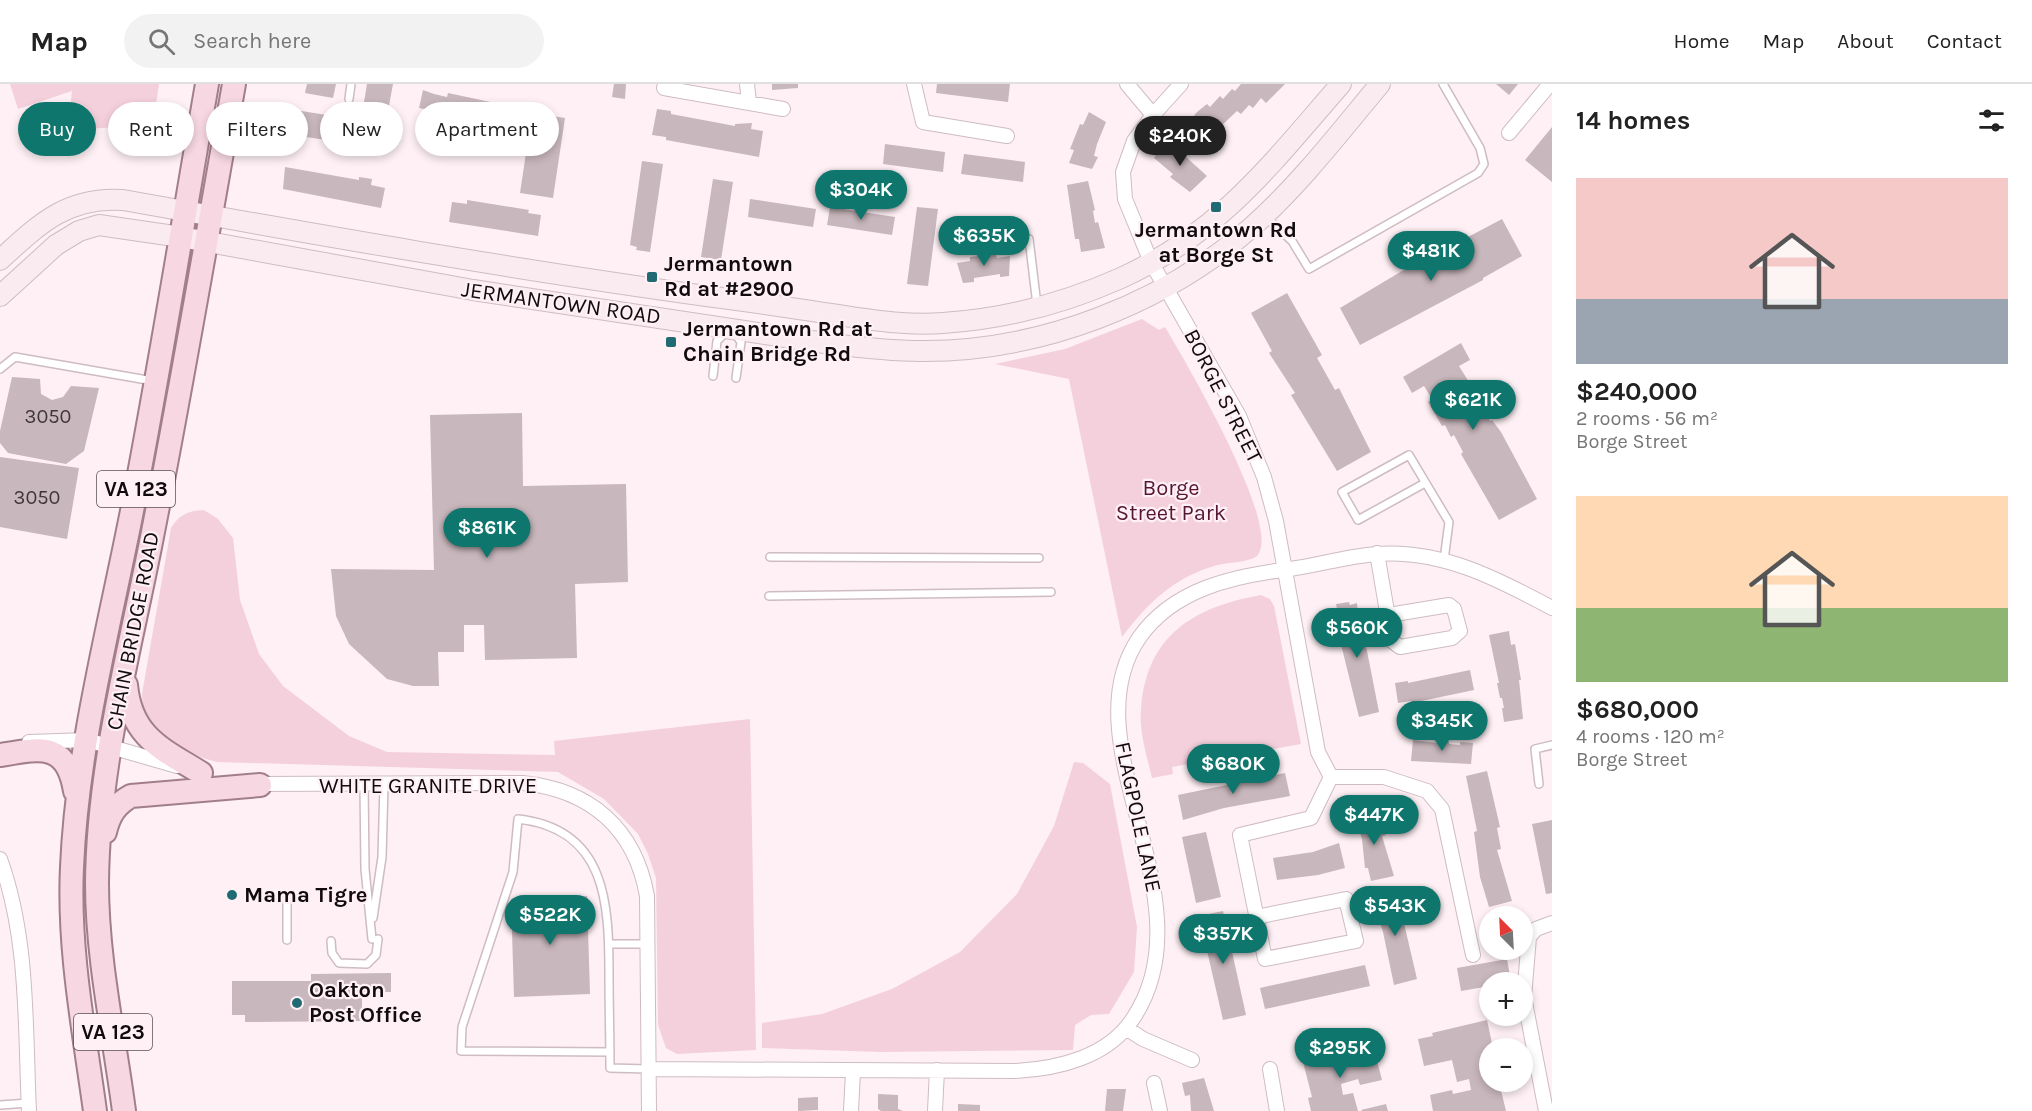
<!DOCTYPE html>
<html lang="en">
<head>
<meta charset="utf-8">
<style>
	:root { --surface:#fff; --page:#f2f2f2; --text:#222; --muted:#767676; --line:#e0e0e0; --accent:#0f766e }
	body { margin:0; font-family:Karla,sans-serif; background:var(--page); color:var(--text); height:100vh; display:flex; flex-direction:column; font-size:22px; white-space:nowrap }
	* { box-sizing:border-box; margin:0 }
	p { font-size:20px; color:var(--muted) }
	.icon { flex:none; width:33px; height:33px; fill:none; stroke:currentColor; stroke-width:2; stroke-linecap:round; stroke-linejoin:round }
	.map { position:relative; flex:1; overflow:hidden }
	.panel { display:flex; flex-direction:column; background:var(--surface); width:480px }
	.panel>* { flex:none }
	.top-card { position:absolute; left:18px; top:18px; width:570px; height:54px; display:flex; gap:12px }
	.needle { width:39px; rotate:336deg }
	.tools { position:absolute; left:1479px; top:822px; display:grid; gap:12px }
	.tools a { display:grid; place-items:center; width:54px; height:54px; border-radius:50%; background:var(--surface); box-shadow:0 3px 9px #0003; font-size:30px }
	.price { position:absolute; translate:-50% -51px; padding:0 14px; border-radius:21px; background:var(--accent); color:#fff; font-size:20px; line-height:39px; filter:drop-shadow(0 2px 3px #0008) }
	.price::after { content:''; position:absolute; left:50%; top:36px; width:18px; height:14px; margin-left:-9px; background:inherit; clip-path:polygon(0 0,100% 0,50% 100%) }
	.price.on { background:#222; color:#fff }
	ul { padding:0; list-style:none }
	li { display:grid; align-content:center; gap:12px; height:318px; padding:0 24px }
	li span { display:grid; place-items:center; height:186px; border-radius:0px; color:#555 }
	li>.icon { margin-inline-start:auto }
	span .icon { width:108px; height:108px; fill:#fffc; stroke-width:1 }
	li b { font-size:26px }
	h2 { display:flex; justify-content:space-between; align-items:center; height:72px; padding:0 24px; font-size:26px }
	.pill { padding:0 21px; border-radius:27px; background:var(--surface); box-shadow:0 3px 9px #0003; font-size:21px; line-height:54px }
	.pill.on { background:var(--accent); color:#fff }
	header { display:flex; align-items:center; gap:36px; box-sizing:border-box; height:84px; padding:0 30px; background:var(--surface); border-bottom:2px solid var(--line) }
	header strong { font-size:28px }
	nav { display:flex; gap:33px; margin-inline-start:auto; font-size:21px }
	.search { width:420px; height:54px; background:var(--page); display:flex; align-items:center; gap:15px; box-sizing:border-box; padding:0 21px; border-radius:33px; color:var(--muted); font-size:22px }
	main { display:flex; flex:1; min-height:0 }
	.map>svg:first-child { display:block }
</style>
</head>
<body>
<header>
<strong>Map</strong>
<div class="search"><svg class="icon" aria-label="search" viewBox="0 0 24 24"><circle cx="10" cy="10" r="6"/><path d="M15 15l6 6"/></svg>Search here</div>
<nav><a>Home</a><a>Map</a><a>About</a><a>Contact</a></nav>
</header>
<main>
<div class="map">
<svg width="1552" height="1027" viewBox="0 0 1552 1027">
	<rect width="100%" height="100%" fill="#fef0f4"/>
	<path fill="#f4d0dc" d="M10,0H159L153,41L68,46L72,7L18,25Z
		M1142,235L1159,246L1165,243C1181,270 1291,455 1254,474C1243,479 1226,478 1214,482C1173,494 1147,520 1122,553L1069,295L995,280L1065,265Z
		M204,426L218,435L233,454L240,516L259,570L283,602L349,652L387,668L555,671L554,657L750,635L756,966L677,970L666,964L658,941L656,794L648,770L638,750L604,715L558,688L217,678C183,669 142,650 142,610L171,444C180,430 188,427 204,426Z
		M1261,511L1270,515L1274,522L1301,660L1172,683L1173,690L1152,694C1147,672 1139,648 1141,626C1146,551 1194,523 1261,511Z
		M1074,678L1083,679L1110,700L1137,843L1134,888L1109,930L1091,931L1075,941L1073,966L881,968L762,964V939L822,930L892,905L960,868L1017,810L1054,742Z"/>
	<path fill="#c8b7bc" d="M307,0H336L333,14L305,9Z
		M367,0H393L388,27L363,24Z
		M614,0H626L625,15L612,13Z
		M772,0H798V4L772,6Z
		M937,0H1010L1008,18L936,9Z
		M1241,0H1285L1266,19L1261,14L1253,24L1249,21L1241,30L1237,27L1219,44L1215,41L1205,52L1194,44L1196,42L1190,37L1197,28L1207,20L1210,23L1220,12L1223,15L1232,5L1235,7Z
		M1496,0H1518L1509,11Z
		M423,6L434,10L447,13L448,9L495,19L491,39L419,24Z
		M276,23L371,38L367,62L272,48Z
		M657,25L671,27V30L735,42V40L752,39L751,45L763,47L759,73L666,56V53L652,51Z
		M1089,28L1106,38L1097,60L1094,72L1098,73L1092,85L1069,79L1074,66L1070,65L1080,40L1083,41Z
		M532,29L565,34L553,114L520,109Z
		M1552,43V98L1525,76Z
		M1166,55L1207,92L1190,108L1170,93L1173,90L1154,74Z
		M885,60L945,68L943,88L883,80Z
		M964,70L1025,78L1023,98L961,90Z
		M642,77L663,80L650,168L636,166L637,163L630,161Z
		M285,83L359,96V93L372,95L371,101L385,104L381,124L283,105Z
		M713,95L733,98L721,176L701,173Z
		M1088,97L1095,126L1093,127L1095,139L1098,138L1105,164L1081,168L1079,155H1075L1067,101Z
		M750,115L816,125L813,143L748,133Z
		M467,116L529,126L528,129L541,131L538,152L449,138L452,118L467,120Z
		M830,123L895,133L892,151L827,141Z
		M917,123L938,125L928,202L907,200Z
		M1502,135L1522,172L1483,194V196L1360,261L1340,224L1402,187L1417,181L1419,185L1436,170Z
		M996,170L997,174L1010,172L1009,192L1000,193V190L974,194V198L963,199L957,179L970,177V173Z
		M1287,209L1322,271L1317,274L1335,306L1339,304L1371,368L1337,387L1291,311L1295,309L1269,269L1272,267L1251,229Z
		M1461,259L1470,276L1459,282L1482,319L1480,320L1490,337L1492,336L1501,348L1537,415L1499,436L1461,370L1463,368L1454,351L1451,353L1445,341L1442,342L1428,318L1432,315L1424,302L1412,309L1403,293Z
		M12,293L40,295L41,310L52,316L63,313L71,302L99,304L84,367L66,380L8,369L0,359V347Z
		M522,329L523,402L626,400L628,498L575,500L577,574L485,576L484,541H464V568H438L439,602H413L387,595L349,560L336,532L331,485L434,486L430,331Z
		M0,373L79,384L67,455L0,443Z
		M1349,518L1350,521L1357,519L1359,544H1361L1367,567L1379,628L1359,633L1335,536L1339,535L1336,520Z
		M1509,547L1511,561L1515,560L1521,596H1519L1523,635L1504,638L1502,624H1504L1502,614H1500L1497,599H1499L1489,551Z
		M1470,586L1474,606L1412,619L1411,617L1398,619L1395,599L1408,597V599Z
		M1413,656L1437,659V657L1449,658V660L1460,661V658L1473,659L1471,680L1411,677Z
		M1487,687L1500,743L1497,744L1501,765L1497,766L1512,817L1489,823L1480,793L1474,748L1477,747L1466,692Z
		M1285,689L1290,712L1224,724L1183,736L1178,711Z
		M1378,726L1381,739H1383L1386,751L1382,752L1394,792L1371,797L1368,784H1365L1362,755L1355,731Z
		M1552,736V809L1546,810L1532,740Z
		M1206,748L1221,813L1196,819L1182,753Z
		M1339,759L1345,784L1318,791L1277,796L1273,774L1313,768Z
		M1396,805L1417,895L1394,901L1383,848L1372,811Z
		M587,812L590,910L514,913L511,815Z
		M1223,827L1246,931L1223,936L1199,832Z
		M1507,875L1511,898H1490V902L1461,907L1457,884Z
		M1365,881L1370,902L1265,925L1260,904Z
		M391,889V908H362V937L245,938V931H232V897H311V890Z
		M1487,936L1493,964H1490V998H1499L1506,1027H1433L1430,1011L1452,1006L1453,1010L1471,1006L1469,995L1457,998L1452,976L1424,982L1418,955L1433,952L1432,949Z
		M1359,965L1360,968L1374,965L1382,996L1360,1001L1358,995L1341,1000L1343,1011L1353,1009L1358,1027H1311L1308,1014L1312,1013L1303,978Z
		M1204,994L1214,1027H1191L1190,1011L1185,1012L1182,999Z
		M1107,1005H1126L1123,1027H1105Z
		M878,1010L898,1011V1025L903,1027H881L878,1025Z
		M818,1013V1026L798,1027V1014Z
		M958,1020L980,1021V1027H958Z
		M1386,1020L1388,1027H1362L1361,1026Z"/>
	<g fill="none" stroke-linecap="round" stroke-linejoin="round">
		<g stroke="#cebcc2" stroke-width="10">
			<path id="service" d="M349,15L351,0
				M1266,133L1292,157L1309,185L1478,89L1484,80L1480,64L1443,0
				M1029,155L1037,221
				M0,285L15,273L153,297
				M713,292L717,257L727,247
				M736,294L741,258L736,251
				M1425,399L1358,436L1342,408L1409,371L1449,438L1444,476
				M770,473L1039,474
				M769,512L1051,508
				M1539,700L1535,665L1552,661
				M364,701L365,785L372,855
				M373,834L382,773L384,701
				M287,856V812
				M331,857L332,869L339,879L367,880L376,871L378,855
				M609,860H648
				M610,968L461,967L462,943L513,788L518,735C607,745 609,820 609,892C609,923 610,953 610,984L648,985
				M0,1021L29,1019"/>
		</g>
		<g stroke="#cebcc2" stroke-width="16">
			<path id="minor" d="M747,0L749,18
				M914,0L923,38L1007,52
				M1127,0L1153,31
				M1181,0L1153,31L1134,57L1123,88L1125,115L1151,178L1239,332L1264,393L1276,437L1318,668L1331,693
				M664,4L783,25
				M1509,49L1550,0
				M1377,469L1392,557L1400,563L1452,554L1460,547L1454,525L1449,521L1389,531
				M29,658L87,656L177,682
				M1331,693H1384L1427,707L1442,725L1473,871
				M254,700L523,699C590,706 635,744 647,812L649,1027
				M0,775C29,855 25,943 29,1027
				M1256,833L1346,815L1356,857L1265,875L1240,751L1311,734L1331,693
				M1126,944L1143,955L1192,976
				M648,985L1014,987C1058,985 1109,973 1134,933C1211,814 1067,660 1139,554C1173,505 1233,492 1290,485C1319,481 1348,472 1377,470C1441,465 1498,495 1552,524
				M1270,985L1277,1027
				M1154,999L1160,1027
				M851,1027L853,988
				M935,1027L937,986
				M1546,1027L1524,913L1529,853L1536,845L1552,839"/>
		</g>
		<g stroke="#cebcc2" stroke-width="22">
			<path id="secondary" d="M0,176C38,141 67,112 123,116C319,151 516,186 714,213C755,218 797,225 838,231C872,236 908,242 943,239C1004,235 1065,219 1121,194C1220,149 1272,79 1341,0
				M0,212L56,161L79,147L99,141L181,153L473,206L825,259C857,263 888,267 920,267C1040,268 1164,220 1253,142C1300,100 1340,48 1380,0"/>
		</g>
		<g stroke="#a27e8a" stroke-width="26">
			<path id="primary" d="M126,601C131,653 162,665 201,689
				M1,671C41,664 67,658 75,707
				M105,748C109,731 116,720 131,712L260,701
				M95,1027C84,947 68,864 72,783C77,665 108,548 131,432C159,289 182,144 207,0
				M124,1027C114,951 97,875 97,799C98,684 129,570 151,458C181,306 207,153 234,0"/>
		</g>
		<use href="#service" stroke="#fff" stroke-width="7"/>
		<use href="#minor" stroke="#fff" stroke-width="14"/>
		<use href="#secondary" stroke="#faebf0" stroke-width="20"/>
		<use href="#primary" stroke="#f6d7e2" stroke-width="22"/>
	</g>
	<g fill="#206a73" stroke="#fef0f4" stroke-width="2">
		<rect x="1210" y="117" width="12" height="12" rx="3"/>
		<rect x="646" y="187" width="12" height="12" rx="3"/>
		<rect x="665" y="252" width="12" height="12" rx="3"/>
		<circle cx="232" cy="811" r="6"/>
		<circle cx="297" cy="919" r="6"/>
	</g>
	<g text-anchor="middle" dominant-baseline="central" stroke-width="4.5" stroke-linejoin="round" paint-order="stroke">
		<g font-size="20" fill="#3f3639">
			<text x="48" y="332">3050</text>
			<text x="37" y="413">3050</text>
		</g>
		<g fill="#fef0f4" stroke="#585052" stroke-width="1.5">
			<rect x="97" y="387" width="78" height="36" rx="4.5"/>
			<rect x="74" y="930" width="78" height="36" rx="4.5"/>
		</g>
		<g font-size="21" font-weight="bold" fill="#110b0d">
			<text x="136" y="405">VA 123</text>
			<text x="113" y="948">VA 123</text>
		</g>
		<g font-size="22" font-weight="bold" fill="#110b0d" stroke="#fef0f4" text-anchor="start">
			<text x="1216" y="146" text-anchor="middle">Jermantown Rd<tspan x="1216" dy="25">at Borge St</tspan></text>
			<text x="664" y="180">Jermantown<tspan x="664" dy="25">Rd at #2900</tspan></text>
			<text x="683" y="245">Jermantown Rd at<tspan x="683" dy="25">Chain Bridge Rd</tspan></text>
			<text x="244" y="811">Mama Tigre</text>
			<text x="309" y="906">Oakton<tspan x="309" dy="25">Post Office</tspan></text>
		</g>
		<g font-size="22" fill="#110b0d" stroke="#fef0f4">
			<text transform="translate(561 219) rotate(8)">JERMANTOWN ROAD</text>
			<text transform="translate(1223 312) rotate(63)">BORGE STREET</text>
			<text transform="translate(133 547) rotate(-79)">CHAIN BRIDGE ROAD</text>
			<text x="428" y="702">WHITE GRANITE DRIVE</text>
			<text transform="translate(1138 733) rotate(78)">FLAGPOLE LANE</text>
		</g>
		<g font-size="22" fill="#561633" stroke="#fef0f4">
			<text x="1171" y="404">Borge<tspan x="1171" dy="25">Street Park</tspan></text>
		</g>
	</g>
</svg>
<div class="tools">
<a><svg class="needle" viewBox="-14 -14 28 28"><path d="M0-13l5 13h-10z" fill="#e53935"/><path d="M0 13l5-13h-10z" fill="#767676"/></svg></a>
<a>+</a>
<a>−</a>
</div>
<b class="price on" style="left:1180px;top:83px">$240K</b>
<b class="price" style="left:861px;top:137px">$304K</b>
<b class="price" style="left:984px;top:183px">$635K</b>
<b class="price" style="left:1431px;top:198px">$481K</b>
<b class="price" style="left:1473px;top:347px">$621K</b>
<b class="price" style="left:487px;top:475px">$861K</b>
<b class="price" style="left:1357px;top:575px">$560K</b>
<b class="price" style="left:1442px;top:668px">$345K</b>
<b class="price" style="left:1233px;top:711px">$680K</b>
<b class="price" style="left:1374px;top:762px">$447K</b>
<b class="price" style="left:1395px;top:853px">$543K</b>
<b class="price" style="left:550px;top:862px">$522K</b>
<b class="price" style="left:1223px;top:881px">$357K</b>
<b class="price" style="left:1340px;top:995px">$295K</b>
<div class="top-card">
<a class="pill on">Buy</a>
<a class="pill">Rent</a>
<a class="pill">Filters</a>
<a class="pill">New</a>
<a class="pill">Apartment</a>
</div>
</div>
<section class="panel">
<h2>14 homes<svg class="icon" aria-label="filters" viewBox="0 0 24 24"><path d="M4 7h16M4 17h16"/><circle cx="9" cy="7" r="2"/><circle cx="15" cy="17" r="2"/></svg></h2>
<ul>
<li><span style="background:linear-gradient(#f6c9c9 65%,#9aa5b1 0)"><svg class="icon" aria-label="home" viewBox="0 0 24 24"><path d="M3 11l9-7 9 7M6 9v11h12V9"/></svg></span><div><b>$240,000</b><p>2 rooms · 56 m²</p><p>Borge Street</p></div></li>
<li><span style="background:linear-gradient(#ffd9b3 60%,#8fb573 0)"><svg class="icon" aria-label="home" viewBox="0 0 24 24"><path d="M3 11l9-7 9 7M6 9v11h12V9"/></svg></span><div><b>$680,000</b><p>4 rooms · 120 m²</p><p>Borge Street</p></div></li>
</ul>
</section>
</main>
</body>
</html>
